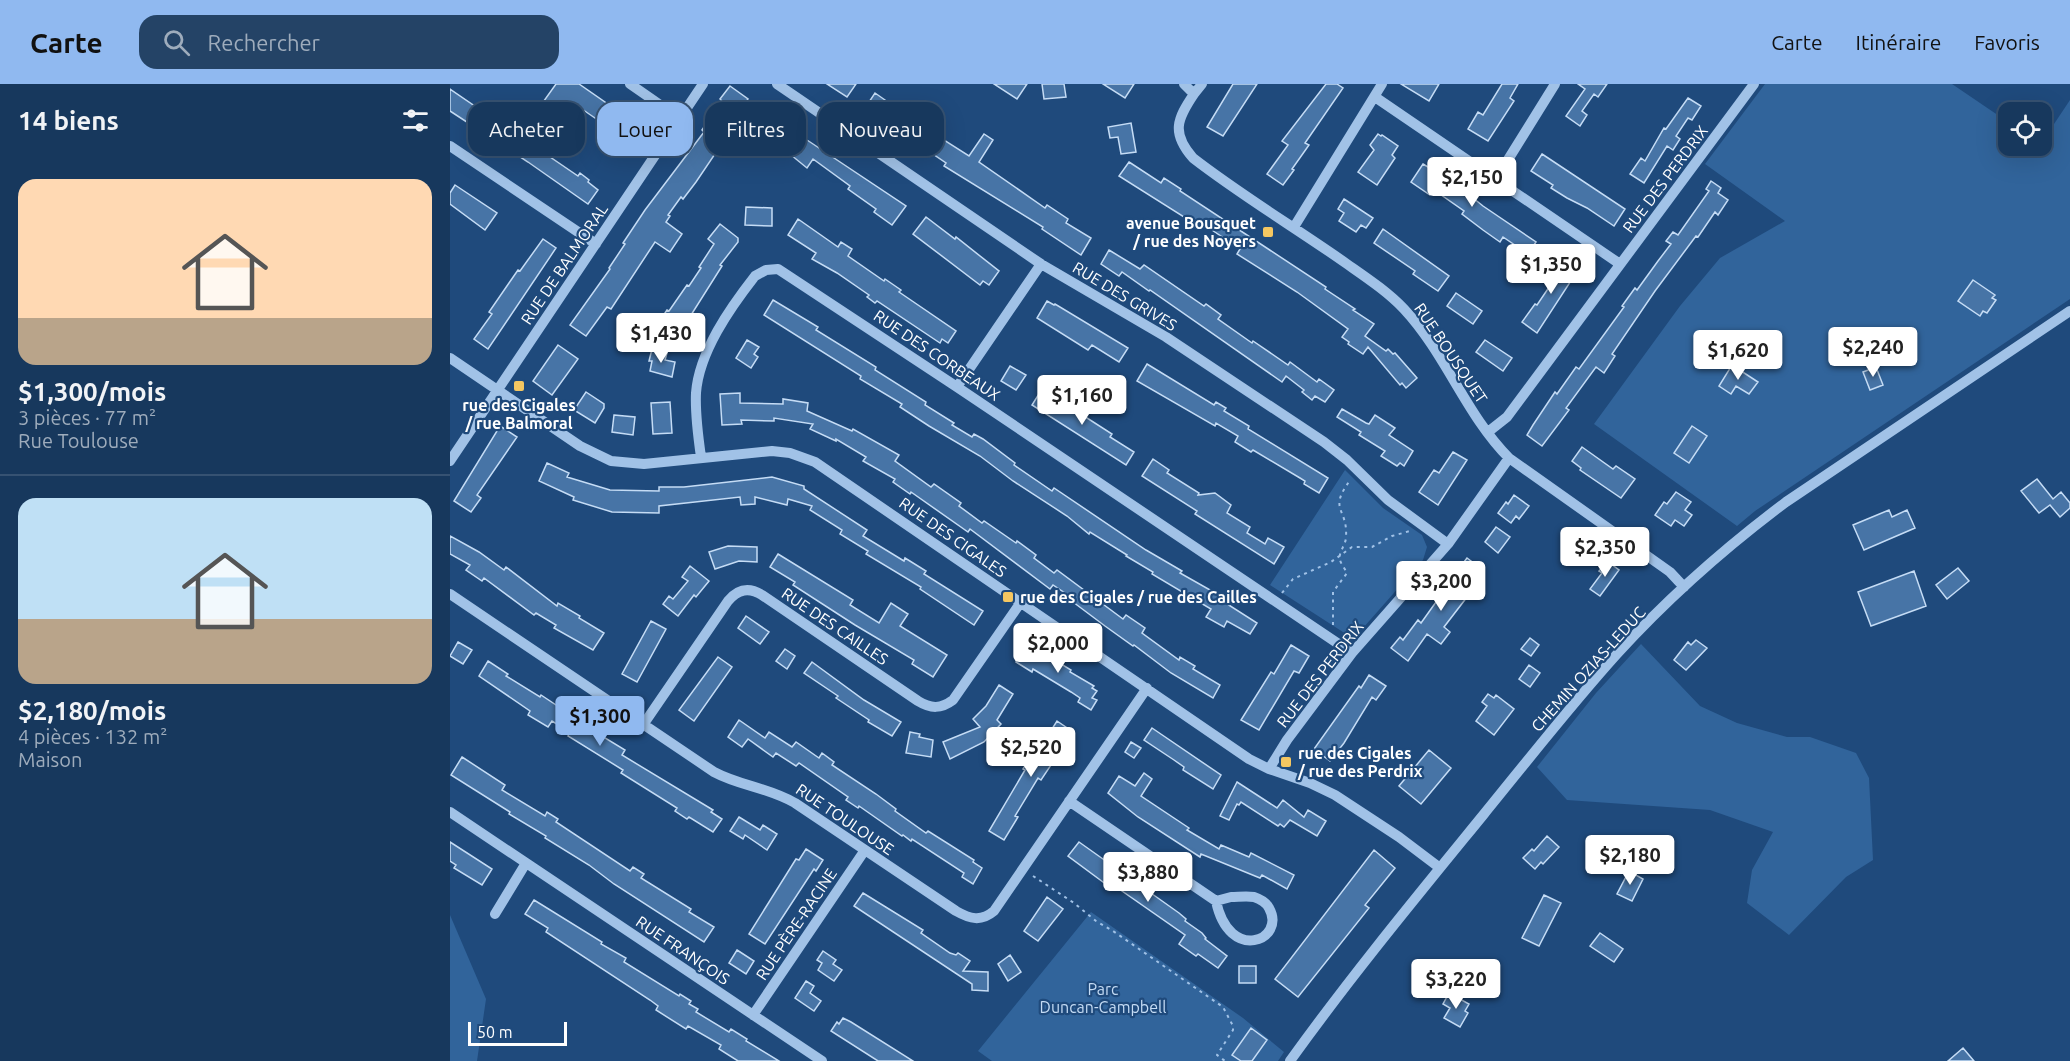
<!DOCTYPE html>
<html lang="fr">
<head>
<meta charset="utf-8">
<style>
	:root { --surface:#17385d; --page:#244366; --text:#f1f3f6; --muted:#9eacbc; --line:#365272; --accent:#90b9f0 }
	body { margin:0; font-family:Ubuntu,sans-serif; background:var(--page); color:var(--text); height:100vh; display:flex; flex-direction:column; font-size:22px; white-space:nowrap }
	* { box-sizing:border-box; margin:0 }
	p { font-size:20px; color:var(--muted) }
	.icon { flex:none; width:33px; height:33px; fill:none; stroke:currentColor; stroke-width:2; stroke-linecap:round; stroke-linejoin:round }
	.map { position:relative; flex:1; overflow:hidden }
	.side { display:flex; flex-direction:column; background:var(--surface); width:450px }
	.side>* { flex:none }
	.guide { position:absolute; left:18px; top:18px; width:570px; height:54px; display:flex; gap:12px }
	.fabs { position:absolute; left:1548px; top:18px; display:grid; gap:12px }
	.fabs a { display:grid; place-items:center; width:54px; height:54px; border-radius:12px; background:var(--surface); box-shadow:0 6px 24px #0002,0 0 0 2px var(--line); font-size:30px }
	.scale { position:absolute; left:18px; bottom:15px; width:99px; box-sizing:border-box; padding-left:6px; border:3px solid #fff; border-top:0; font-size:16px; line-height:21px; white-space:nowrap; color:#fff; -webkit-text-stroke:4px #1f4a7c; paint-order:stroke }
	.price { position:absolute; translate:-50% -51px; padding:0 14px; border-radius:6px; background:#fff; color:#222; font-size:20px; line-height:39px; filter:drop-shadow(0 2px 3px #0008) }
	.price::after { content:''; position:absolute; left:50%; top:36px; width:18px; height:14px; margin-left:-9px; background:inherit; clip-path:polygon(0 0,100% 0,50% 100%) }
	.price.selected { background:var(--accent); color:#111 }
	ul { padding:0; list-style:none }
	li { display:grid; align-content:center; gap:12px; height:318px; padding:0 18px }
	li+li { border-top:2px solid var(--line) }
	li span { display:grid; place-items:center; height:186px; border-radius:18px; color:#555 }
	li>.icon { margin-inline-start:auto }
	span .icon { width:108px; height:108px; fill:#fffc; stroke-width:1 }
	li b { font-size:26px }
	h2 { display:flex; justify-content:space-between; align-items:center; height:72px; padding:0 18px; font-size:26px }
	.chip { padding:0 21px; border-radius:18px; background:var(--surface); box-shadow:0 6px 24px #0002,0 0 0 2px var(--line); font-size:21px; line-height:54px }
	.chip.selected { background:var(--accent); color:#111 }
	header { display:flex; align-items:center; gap:36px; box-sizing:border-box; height:84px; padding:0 30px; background:var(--accent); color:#111 }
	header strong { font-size:28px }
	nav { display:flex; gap:33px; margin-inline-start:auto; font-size:21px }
	.search { width:420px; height:54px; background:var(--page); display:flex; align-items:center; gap:15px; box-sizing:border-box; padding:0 21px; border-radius:18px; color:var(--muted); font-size:22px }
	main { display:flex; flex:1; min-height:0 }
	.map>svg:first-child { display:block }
</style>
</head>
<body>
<header>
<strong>Carte</strong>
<div class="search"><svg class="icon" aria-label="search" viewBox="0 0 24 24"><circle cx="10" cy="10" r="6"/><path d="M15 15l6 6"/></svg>Rechercher</div>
<nav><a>Carte</a><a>Itinéraire</a><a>Favoris</a></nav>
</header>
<main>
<section class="side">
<h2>14 biens<svg class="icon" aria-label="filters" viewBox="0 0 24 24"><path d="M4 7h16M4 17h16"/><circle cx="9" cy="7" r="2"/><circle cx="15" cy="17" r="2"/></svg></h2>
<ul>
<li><span style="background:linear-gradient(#ffd9b3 75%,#b9a48a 0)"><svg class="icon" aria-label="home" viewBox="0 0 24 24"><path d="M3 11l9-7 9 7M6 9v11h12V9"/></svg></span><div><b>$1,300/mois</b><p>3 pièces · 77 m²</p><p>Rue Toulouse</p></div></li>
<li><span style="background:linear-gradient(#bfe0f5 65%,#b9a48a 0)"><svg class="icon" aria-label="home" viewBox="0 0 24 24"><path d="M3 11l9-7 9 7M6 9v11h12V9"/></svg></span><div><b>$2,180/mois</b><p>4 pièces · 132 m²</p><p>Maison</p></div></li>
</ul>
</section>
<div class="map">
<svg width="1620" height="977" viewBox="0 0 1620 977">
	<rect width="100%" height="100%" fill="#1f4a7c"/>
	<path fill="#31649b" d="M1315,0H1502L1558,38V62H1592V58L1620,16V215L1305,427L1287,442L1144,340L1230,222L1270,174L1335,137L1255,80Z
		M895,386L933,424L972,451L977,463L973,476L913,544L905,549L896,550L820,501Z
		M1191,560L1250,622L1287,639L1337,653H1360L1406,669L1419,694L1423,776L1396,793L1339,851L1297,819L1302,786L1323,748L1260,726L1117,716L1087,683L1146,609Z
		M641,828L793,934L834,968L828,977H542L528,967Z
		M0,831L36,915L27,977H0Z"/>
	<path fill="#4774a6" stroke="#c5dcf5" stroke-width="1.5" d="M106,0H129L185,39L173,56L156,45L158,43L126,21L115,37L91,21Z
		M377,0H406L397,13Z
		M544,0H577L567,15Z
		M592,0H614L616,13L594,15Z
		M653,0H684L675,14Z
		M783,0H807L773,52L757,43Z
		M876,0H887L893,4L855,59L859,61L842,85L844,86L833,101L817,90L838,61L832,57Z
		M951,0H989L979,17Z
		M1052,0H1068L1060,14L1064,17L1038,57L1018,45L1028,28L1033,31Z
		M1128,0H1157L1148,13L1144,10L1132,27L1137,31L1130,42L1116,32L1135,5Z
		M280,2L298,15L263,64L267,67L246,98L233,115L231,113L218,131L220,132L216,138L232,150L220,168L205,158L161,225L157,223L136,252L120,241L160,185L159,184L175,160L173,159L195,126L254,48L252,46L272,17L270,15Z
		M0,5L54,42L56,39L89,61L87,64L128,92L130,89L139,96L138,98L148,106L138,120L78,78L0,27Z
		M425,9L478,46L519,72L534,50L543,56L529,78L595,124L597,121L618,135L616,139L641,154L631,171L592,145L593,143L494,82L496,79L415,24Z
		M1238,14L1251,22L1242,36L1238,34L1226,52L1230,55L1223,66L1217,62L1194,99L1180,90L1191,74L1195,77L1214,44L1216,45Z
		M320,29L338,42L325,60L307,47Z
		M681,39L686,68L671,70L668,53L660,54L658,43Z
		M928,50L931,52L932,51L948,62L942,71L945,74L927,101L908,88L924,66L920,61Z
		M354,54L456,122L442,141L424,128L426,125L398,105L400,102L363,75L357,84L341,71Z
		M1092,70L1175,125L1164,142L1137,124L1117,114L1101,104L1103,101L1081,87Z
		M679,78L711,99L714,94L731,105L730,107L876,203L875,205L905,225L903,226L924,240L915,252L936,267L938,265L943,270L945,269L967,294L956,304L952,299L950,301L918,263L913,270L898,260L899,258L892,253L898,245L847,208L787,170L790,165L747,136L745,140L669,92Z
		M973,80L1018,107L1017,109L1033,122L1086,158L1078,170L1053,153L1050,158L1033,146L1012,130L1014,127L984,106L980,111L961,98Z
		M1261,97L1271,104L1268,109L1278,116L1268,131L1265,128L1248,153L1246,152L1205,207L1162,270L1165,272L1154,289L1146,283L1116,324L1119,326L1092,362L1077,351L1083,341L1105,308L1107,310L1126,283L1129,285L1174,223L1172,222L1185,204L1187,206L1208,177L1221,160L1216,157L1223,148L1228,151L1259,107L1256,105Z
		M5,101L47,129L35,146L0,120V109Z
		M894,115L923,134L916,144L911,141L906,148L889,137L894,129L888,125Z
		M296,123L322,124V142L295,141Z
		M476,133L505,155L506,153L549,187L539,201L533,197L530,201L463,150Z
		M348,135L388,163L391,158L402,165L398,172L434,197L435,195L451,206L449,208L506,247L498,259L492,255L490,259L427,217L425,219L417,213L419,211L387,189L362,175L366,169L338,151Z
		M270,140L288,154V158L270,181L272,182L236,239L238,240L229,253H225L207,241L217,226L219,227L237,201L239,202L251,184L249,183L264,160L258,155Z
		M933,145L999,192L988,207L963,190L965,187L924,159Z
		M93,155L106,164L38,265L24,255L42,230L39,228L59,199L68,186L70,187Z
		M659,166L690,185L694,181L754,222L756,220L771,231L768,235L802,259L803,257L838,281L840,278L867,298L869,295L884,306L875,318L865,312L862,316L852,308L854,306L836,292L832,298L700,206L699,207L672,188L669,192L651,180Z
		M1109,173L1128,186L1087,249L1072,238L1085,220L1087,221L1108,190L1101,185Z
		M1523,196L1545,211L1542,214L1546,216L1537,229L1533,227L1530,232L1508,217Z
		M1006,209L1032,227L1023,240L997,222Z
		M323,216L368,243L366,246L426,283L425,286L476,318L475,321L504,339L502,341L522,353L524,350L533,355L565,379L564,381L602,407L604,404L696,466L732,487L730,489L776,515L774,518L807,539L800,550L777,537L774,543L756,533L761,525L702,490L703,488L676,472L677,471L640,448L639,450L617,432L563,397L530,372L479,342L450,323L452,320L410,295L411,292L314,231Z
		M597,217L604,221L605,220L678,264L669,278L642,261L638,266L587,234Z
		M297,256L309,263L304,270L308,273L301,284L286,274Z
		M1035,256L1062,274L1053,287L1026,268Z
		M108,261L128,275L102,311L83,297Z
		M202,265L217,269L215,276L225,278L222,293L200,287L202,277H199Z
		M697,280L764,321L766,318L776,324L774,327L799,342L798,345L878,394L869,409L854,400L855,397L850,394L803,366L801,368L785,358L788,352L766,339L765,342L687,297Z
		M1282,281L1308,298L1299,310L1286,302L1281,310L1269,302Z
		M560,282L576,291L566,306L551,297Z
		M1426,283L1433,301L1420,306L1413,288Z
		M592,305L662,350L660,353L684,368L676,381L582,321Z
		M136,308L154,320V324L145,339L124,326Z
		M290,309V319L333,320V315L358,319L357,327L402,347L403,345L449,371L445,377L481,403L484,400L511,419L509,422L532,439L534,437L566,459L567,457L586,471L584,474L604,489L607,486L673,535L676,531L695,544L692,549L729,576L730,573L745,582L743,585L770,601L763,614L721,589L684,561L683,562L655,542L619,515L621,513L603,501L600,505L520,445L518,448L461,408L460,410L443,398L445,395L413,377L416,373L386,355V357L360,345L363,340L324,334V337L291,336L292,340L272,341L270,310Z
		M220,318L222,349L203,350L201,319Z
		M892,325L916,339L919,340L925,331L945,344L939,351L963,367L954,382L950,379L947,382L931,372L935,367L909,351L911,348L887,333Z
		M164,331L185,333L183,351L162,348Z
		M50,342L67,353L27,411L31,414L21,428L4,417Z
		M1242,342L1257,352L1239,379L1224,369Z
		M1132,363L1163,385L1166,382L1185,395L1171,414L1130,386L1131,384L1122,377Z
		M1003,368L1017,376L988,421L969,408L984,386L989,389Z
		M703,375L719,386L717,389L749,409L748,411L765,409L781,421L777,429L800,443L797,449L815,460L818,454L834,463L824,480L745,430L747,427L692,392Z
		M97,379L119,389L117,393L160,406L209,407V403H234L322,393L354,402V405L417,446L413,452L454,477L455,474L476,487L474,490L533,527L524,541L470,505L471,503L416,470L418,467L390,450L392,446L360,426L362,422L338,415L337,421L305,413V420L291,421L290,413L209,422V429L162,428L123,416L124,413L89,397Z
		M1587,395L1603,415L1611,408L1620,419V424L1610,433L1600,421L1589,429L1571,407Z
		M1226,408L1241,418L1235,426L1242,431L1234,442L1225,436L1221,442L1205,431L1214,418L1217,420Z
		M1064,411L1079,422L1069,435L1066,432L1061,439L1048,429L1056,418L1058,420Z
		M1439,426L1442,433L1457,426L1465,444L1414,466L1403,441Z
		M1046,443L1060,453L1048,469L1035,458Z
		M0,452L29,468L54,486L56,483L107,522L108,519L130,532L129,534L154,549L143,566L104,544L106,541L86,529L84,531L34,494L32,497L16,486L20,481L0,470Z
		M278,462L307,463V478L289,477L265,485L259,468Z
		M328,470L403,516L400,521L429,539L441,519L458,530L450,542L497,571L483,593L462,580L464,576L405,541L343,501L345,498L320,483Z
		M1017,474L1029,483L1026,488L1034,494L1025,505L1024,504L994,543L1000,548L991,560L977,550L958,577L941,564L950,553L953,556L968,536L971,539L996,504L999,506L1014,486L1010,483Z
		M1157,477L1169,486L1150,512L1140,505L1152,489L1149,487Z
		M240,482L259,497L246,513L244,511L228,532L213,520L219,512L223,515L238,497L232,493Z
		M1508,484L1519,497L1497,515L1486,501Z
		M1464,487L1476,522L1421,542L1408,508Z
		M296,532L319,548L310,560L288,544Z
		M201,537L216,545L187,598L172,590Z
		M1080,554L1089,561L1081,572L1071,565Z
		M1246,556L1257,564L1236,586L1224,576L1238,558L1241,561Z
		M8,558L22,566L13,580L0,572Z
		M577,559L621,586L620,588L644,602L642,604L647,607L642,614L647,616L641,626L628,618L630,614L621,608L583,585L582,588L566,578Z
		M841,561L859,572L849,589L844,587L809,646L791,636L821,588L824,590Z
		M335,565L345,572L337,585L326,577Z
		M268,573L282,583L244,637L229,626Z
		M38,577L58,590L56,592L90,613L91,611L115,627L114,629L175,666L172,671L263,726L261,728L272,735L263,748L239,733L237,735L225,727L227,724L171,689L173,686L118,652L120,648L102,637L98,643L78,631L80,627L29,592Z
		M362,578L414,616L451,638L442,652L418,638L419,636L386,614L388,612L354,589Z
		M1079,581L1090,589L1080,603L1069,595Z
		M919,591L936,602L926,616L922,613L894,659L880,677L864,665L909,602L911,604Z
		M549,601L563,610L547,636L551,640L534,658L500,675L493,658L530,643L523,635L536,622Z
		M1038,610L1044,614L1046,611L1064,625L1044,651L1026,637L1037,622L1032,618Z
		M289,636L315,654L319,648L342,663L346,658L369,674L372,669L384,678L382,681L426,710L446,725L445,727L476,749L478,747L524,776L523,778L532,784L523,800L512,793L514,789L462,755L461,757L453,751L452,752L409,722L408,724L396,716L398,713L349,679L346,682L326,669L323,673L298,655L292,663L278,653Z
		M607,637L623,648L591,696L588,694L565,732L568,733L554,756L539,747L575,686L573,685L587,662L590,664Z
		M702,644L771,691L763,705L733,686L734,683L724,676L694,656Z
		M460,648L470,650L469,653L483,656L481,673L456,669Z
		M681,658L691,664L684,674L675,668Z
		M979,666L1001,684L971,720L949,702Z
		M12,673L55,701L52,706L95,732L97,728L108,735L106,738L180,787L183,783L194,790L191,794L241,825L239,828L264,843L254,858L164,800L139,781L95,754L96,752L59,730L60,728L1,691Z
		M694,689L702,695L691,712L739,744L737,746L769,765L771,761L799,773L801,769L844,791L837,805L812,791L810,794L751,770L750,773L688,733L658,709L669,692L685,702Z
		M787,698L827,724L833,716L854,733L858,726L876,737L867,752L840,736L834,743L830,740L828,742L791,718L789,721L787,720L779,736L770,732Z
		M289,733L310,746L313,741L327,750L317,766L295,751L293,755L280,747Z
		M1097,752L1109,763L1093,780L1091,778L1085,785L1073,774L1082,765L1084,767Z
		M0,758L42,785L32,801L4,784L6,781L0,777Z
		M629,758L729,829L736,835L735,837L752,849L756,854L755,855L777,872L768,884L748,870L746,872L729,860L735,851L659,798L657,801L618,772Z
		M356,765L373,776L366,787L364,785L315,860L299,850L346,775L349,776Z
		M924,766L945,784L915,821L919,824L848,913L825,895Z
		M1179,787L1193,795L1182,817L1167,810Z
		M413,809L473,846L471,849L500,869L506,871L508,869L520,877L513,887L538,888V907L522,906V900L404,822Z
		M1094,811L1111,819L1089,862L1072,854Z
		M597,813L613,825L588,857L574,847Z
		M84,816L152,858L151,860L176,874L174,878L229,912L230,910L241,917L239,920L248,925L246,928L279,948L281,945L297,955L296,957L329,977H288L269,965L271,961L238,942L236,945L206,926L208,922L200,916L96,848L98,844L75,830Z
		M1150,849L1173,865L1164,878L1140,862Z
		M287,866L304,877L296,890L279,879Z
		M373,867L386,876L383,880L392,886L384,897L368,886L372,879L367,876Z
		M560,871L571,888L558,897L548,880Z
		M789,882H806V899H789Z
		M356,897L364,902L360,909L371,917L364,927L345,914Z
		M999,909L1019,920L1015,927L1018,929L1010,943L994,934L1000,924L993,920Z
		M393,934L401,938L463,977H428L381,947L387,938L389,940Z
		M801,944L817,956L802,977H791L782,971Z
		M1513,964L1524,977H1498Z"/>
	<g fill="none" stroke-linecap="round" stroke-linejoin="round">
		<path stroke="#a1c2e7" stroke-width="2" stroke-dasharray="3 4.5" stroke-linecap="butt" d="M832,509L843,495L881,478L902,463H922L942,452L960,447
			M883,541V508L897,489C895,485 891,480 890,476C888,468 896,461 896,453C898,423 877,427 901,395
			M583,792L624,819L646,837L663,847L773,923L783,942V946L767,971L775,977"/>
		<path stroke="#a1c2e7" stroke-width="10" d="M180,0L229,34
			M327,0L591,180L716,253L874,358L897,376L938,416L998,460
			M734,0L744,10C727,35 721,49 743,74C792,112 846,144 897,180C917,194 938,208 954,225C996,270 1016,331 1059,374L1220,488L1234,503
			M744,10L752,0
			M925,13L1170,180
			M0,62L146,160
			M1046,95L1105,0
			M844,143L932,0
			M0,274L130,362L161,377L194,380L322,367L340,369L365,378L799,675L819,685L860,699L885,711L949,753L990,784
			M507,303L591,180
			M1038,348L1057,333L1304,0
			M251,373C248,352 245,330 246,309C249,268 280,224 305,192L316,186L328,185L507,303L902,569
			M0,377L253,0
			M0,510L264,688C290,702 317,703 345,719L506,827C520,835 531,838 544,827L697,604
			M193,641L278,517C288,505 299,503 312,511L468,617C481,625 491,625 503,616L571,518
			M819,685L837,656L902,569L998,460L1059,374
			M619,717L766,817
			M0,728L372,977
			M781,813C788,813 797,812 804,813C810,815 816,818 819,824C837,856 779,880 766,817Z
			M45,830L76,779
			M303,931L415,766
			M840,977C901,892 968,811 1034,730C1078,676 1121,621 1167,570C1218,514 1276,463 1336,418L1620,227"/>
	</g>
	<g fill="#f5c761" stroke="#1f4a7c" stroke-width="2">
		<rect x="812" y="142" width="12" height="12" rx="3"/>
		<rect x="63" y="296" width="12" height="12" rx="3"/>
		<rect x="552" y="507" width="12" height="12" rx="3"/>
		<rect x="830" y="672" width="12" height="12" rx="3"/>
	</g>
	<g text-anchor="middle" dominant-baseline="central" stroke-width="4.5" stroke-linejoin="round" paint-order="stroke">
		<g font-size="16" fill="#fff" stroke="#1f4a7c">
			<text transform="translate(1215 95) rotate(-53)">RUE DES PERDRIX</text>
			<text transform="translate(114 180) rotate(-56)">RUE DE BALMORAL</text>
			<text transform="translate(675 212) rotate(31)">RUE DES GRIVES</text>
			<text transform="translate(1001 269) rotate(56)">RUE BOUSQUET</text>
			<text transform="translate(487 271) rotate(34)">RUE DES CORBEAUX</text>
			<text transform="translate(503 453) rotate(35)">RUE DES CIGALES</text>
			<text transform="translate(385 542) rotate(34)">RUE DES CAILLES</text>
			<text transform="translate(1138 585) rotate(-48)">CHEMIN OZIAS-LEDUC</text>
			<text transform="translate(870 590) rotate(-52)">RUE DES PERDRIX</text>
			<text transform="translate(395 735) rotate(34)">RUE TOULOUSE</text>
			<text transform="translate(346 840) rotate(-56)">RUE PÈRE-RACINE</text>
			<text transform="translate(233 866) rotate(34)">RUE FRANÇOIS</text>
		</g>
		<g font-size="16" font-weight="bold" fill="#fff" stroke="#1f4a7c" text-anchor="start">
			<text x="806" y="139" text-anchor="end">avenue Bousquet<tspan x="806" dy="18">/ rue des Noyers</tspan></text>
			<text x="69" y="321" text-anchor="middle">rue des Cigales<tspan x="69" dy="18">/ rue Balmoral</tspan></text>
			<text x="570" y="513">rue des Cigales / rue des Cailles</text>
			<text x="848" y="669">rue des Cigales<tspan x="848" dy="18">/ rue des Perdrix</tspan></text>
		</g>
		<g font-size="16" fill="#c5dcf5" stroke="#1f4a7c">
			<text x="653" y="905">Parc<tspan x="653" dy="18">Duncan-Campbell</tspan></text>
		</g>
	</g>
</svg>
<div class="fabs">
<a><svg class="icon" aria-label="locate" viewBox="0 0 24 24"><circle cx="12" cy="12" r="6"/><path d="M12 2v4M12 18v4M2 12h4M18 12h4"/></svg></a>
</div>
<div class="scale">50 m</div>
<b class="price" style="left:1022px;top:124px">$2,150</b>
<b class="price" style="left:1101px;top:211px">$1,350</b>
<b class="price" style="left:211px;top:280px">$1,430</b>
<b class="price" style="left:1423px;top:294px">$2,240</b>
<b class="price" style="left:1288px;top:297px">$1,620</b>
<b class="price" style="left:632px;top:342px">$1,160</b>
<b class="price" style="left:1155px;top:494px">$2,350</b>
<b class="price" style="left:991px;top:528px">$3,200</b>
<b class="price" style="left:608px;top:590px">$2,000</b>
<b class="price selected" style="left:150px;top:663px">$1,300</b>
<b class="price" style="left:581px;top:694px">$2,520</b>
<b class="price" style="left:1180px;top:802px">$2,180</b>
<b class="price" style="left:698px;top:819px">$3,880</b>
<b class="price" style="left:1006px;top:926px">$3,220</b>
<div class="guide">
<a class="chip">Acheter</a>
<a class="chip selected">Louer</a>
<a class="chip">Filtres</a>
<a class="chip">Nouveau</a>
</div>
</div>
</main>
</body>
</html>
